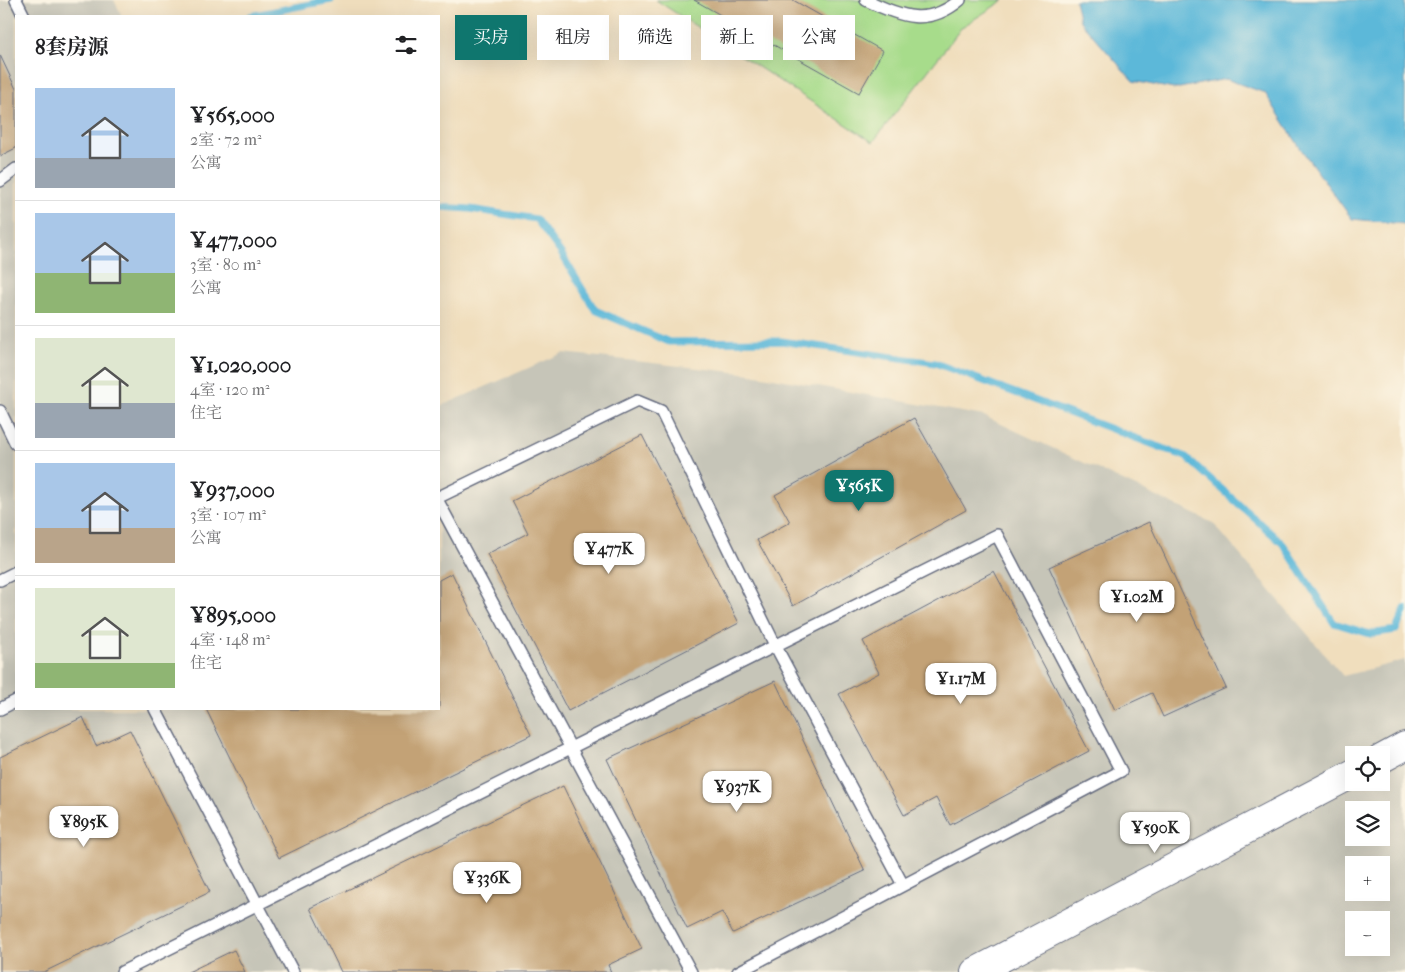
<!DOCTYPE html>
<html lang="zh">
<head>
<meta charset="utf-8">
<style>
	:root { --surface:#fff; --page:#f2f2f2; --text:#202124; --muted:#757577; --line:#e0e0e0; --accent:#0f766e }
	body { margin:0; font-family:"IM FELL French Canon","Noto Serif SC",serif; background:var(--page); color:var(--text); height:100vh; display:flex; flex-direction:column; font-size:19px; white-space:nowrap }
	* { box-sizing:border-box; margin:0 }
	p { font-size:16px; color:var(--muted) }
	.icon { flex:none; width:28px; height:28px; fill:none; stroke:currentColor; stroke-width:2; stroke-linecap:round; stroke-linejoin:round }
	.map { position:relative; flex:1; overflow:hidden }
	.side { position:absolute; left:15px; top:15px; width:425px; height:695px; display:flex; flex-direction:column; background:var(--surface); border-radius:0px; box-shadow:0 5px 20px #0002 }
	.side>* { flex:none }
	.top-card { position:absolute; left:455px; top:15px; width:475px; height:45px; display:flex; gap:10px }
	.tools { position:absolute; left:1345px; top:746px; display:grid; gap:10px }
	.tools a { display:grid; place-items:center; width:45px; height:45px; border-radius:0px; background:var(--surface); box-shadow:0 5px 20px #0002; font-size:25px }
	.price { position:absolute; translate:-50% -42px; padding:0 11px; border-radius:10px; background:#fff; color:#222; font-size:16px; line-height:32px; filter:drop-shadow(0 1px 2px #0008) }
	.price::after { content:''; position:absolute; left:50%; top:30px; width:15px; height:11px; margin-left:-8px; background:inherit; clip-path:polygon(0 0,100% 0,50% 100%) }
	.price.current { background:var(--accent); color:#fff }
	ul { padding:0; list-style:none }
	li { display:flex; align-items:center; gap:15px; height:125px; padding:0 20px }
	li+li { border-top:1px solid var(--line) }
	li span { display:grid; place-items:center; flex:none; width:140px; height:100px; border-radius:0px; color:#555 }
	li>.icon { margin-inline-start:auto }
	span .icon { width:60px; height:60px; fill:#fffc; stroke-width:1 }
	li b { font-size:21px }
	h2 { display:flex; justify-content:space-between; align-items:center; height:60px; padding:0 20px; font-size:21px }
	.chip { padding:0 18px; border-radius:0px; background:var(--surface); box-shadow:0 5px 20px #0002; font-size:18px; line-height:45px }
	.chip.current { background:var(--accent); color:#fff }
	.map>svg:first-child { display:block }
</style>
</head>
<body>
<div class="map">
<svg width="1405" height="972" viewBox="0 0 1405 972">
	<rect width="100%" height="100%" fill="#fcf5e5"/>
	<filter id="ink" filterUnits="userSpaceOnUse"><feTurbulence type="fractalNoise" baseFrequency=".02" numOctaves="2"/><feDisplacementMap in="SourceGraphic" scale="10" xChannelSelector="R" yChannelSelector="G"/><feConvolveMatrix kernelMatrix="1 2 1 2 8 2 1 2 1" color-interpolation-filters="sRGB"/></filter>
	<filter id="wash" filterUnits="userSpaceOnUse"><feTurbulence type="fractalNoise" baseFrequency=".0096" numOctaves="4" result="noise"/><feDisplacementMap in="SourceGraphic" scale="20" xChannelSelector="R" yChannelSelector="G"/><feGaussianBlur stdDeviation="1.12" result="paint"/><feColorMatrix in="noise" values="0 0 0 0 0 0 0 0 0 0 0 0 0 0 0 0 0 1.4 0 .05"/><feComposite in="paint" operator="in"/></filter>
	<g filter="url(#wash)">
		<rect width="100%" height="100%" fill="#f0debd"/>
		<path fill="#c6c5b8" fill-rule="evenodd" d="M0,0H114L122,16H16V709H439V407L563,353L751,374L984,416L1213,523L1343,676L1405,660V972H0ZM1354,755H1381V782H1354ZM1354,810H1381V838H1354ZM1354,865H1381V892H1354ZM1354,920H1381V948H1354Z"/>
		<path fill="#a7dc8b" stroke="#618674" d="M656,0H1004L962,27L873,142Z"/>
		<path fill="#5bb8d9" stroke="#3b749c" d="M1075,0H1405V224L1352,219L1301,149L1265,93L1226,79L1174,89L1133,81L1080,21Z"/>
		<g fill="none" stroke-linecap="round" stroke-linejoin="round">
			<path stroke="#5bb8d9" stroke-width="7" d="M250,16L331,0
				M439,207L470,209L536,219L561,253L595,310L669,342L781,341L935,363L1186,457L1283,544L1334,623L1370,634L1396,630L1405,609"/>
		</g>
		<g id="blocks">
			<path fill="#c3a276" d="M694,0H793L883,51L859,93Z
				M0,55L16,89V148L0,156Z
				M914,418L966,510L793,606L757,540L790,522L775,495Z
				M642,435L739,623L568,711L487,554L528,533L512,501Z
				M1149,522L1226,688L1163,717L1152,693L1115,710L1049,567Z
				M994,571L1089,751L950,825L936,798L904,815L839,694L879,673L863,641Z
				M452,573L531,735L279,858L206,709H439V580Z
				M775,681L865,871L733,933L722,912L687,929L607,759Z
				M83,717L96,746L130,730L210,892L44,972H0V757Z
				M563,786L642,949L608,965L611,972H341L310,908Z
				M234,950L245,972H188Z"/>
		</g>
	</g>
	<g filter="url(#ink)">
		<use href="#blocks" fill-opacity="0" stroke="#666c7f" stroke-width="1"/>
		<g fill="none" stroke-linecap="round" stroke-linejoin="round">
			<g stroke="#666c7f" stroke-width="14">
				<path id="service" d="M16,0L24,16
					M866,0C901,17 928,27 960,0
					M0,181L16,169
					M0,411L16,444
					M439,497L637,401L661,411L775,645L903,885
					M439,503L691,972
					M0,580L16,572
					M0,709L16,701
					M155,709L293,972
					M122,972L997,535L1121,771L738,972"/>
			</g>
			<g stroke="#666c7f" stroke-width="30">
				<path id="tertiary" d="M1381,759L1405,746
					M975,972L1354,773"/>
			</g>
			<use href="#service" stroke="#fff" stroke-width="11"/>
			<use href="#tertiary" stroke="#fff" stroke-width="28"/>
		</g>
	</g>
</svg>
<div class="tools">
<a><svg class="icon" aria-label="locate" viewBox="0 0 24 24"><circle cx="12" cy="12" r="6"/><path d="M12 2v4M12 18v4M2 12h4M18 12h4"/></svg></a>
<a><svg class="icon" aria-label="layers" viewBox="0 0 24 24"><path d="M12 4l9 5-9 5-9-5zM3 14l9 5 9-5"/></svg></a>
<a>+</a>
<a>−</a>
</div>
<b class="price current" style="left:859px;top:512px">¥565K</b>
<b class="price" style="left:609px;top:575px">¥477K</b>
<b class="price" style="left:1137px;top:623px">¥1.02M</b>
<b class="price" style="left:961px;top:705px">¥1.17M</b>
<b class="price" style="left:737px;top:813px">¥937K</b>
<b class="price" style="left:84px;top:848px">¥895K</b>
<b class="price" style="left:1155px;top:854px">¥590K</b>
<b class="price" style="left:487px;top:904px">¥336K</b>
<div class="top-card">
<a class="chip current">买房</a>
<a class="chip">租房</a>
<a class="chip">筛选</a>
<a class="chip">新上</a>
<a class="chip">公寓</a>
</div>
<section class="side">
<h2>8套房源<svg class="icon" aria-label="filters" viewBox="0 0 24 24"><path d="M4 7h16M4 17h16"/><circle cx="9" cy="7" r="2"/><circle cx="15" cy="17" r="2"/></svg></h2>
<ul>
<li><span style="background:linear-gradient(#a9c7e8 70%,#9aa5b1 0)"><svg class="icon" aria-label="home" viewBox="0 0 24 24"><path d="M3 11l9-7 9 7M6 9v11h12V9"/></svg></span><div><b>¥565,000</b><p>2室 · 72 m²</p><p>公寓</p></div></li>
<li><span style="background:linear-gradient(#a9c7e8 60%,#8fb573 0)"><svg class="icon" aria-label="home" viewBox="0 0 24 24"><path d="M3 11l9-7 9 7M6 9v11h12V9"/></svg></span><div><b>¥477,000</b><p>3室 · 80 m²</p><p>公寓</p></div></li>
<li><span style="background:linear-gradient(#dfe7d0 65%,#9aa5b1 0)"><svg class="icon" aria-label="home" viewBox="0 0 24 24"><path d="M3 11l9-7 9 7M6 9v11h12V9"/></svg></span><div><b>¥1,020,000</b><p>4室 · 120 m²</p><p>住宅</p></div></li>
<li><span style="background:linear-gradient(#a9c7e8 65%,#b9a48a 0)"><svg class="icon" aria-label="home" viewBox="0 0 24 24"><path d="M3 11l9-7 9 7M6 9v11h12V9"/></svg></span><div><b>¥937,000</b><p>3室 · 107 m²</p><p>公寓</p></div></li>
<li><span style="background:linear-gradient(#dfe7d0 75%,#8fb573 0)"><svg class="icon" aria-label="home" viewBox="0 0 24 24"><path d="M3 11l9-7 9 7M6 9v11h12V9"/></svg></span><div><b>¥895,000</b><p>4室 · 148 m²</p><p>住宅</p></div></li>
</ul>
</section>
</div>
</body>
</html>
